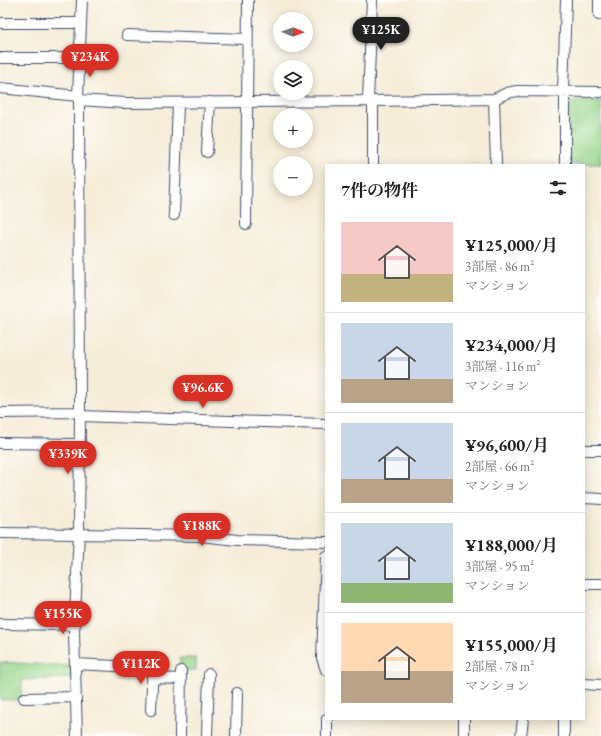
<!DOCTYPE html>
<html lang="ja">
<head>
<meta charset="utf-8">
<style>
	:root { --surface:#fff; --page:#f2f2f2; --text:#222; --muted:#767676; --line:#e0e0e0; --accent:#d93025 }
	body { margin:0; font-family:"EB Garamond","Noto Serif JP",serif; background:var(--page); color:var(--text); height:100vh; display:flex; flex-direction:column; font-size:15px; white-space:nowrap }
	* { box-sizing:border-box; margin:0 }
	p { font-size:13px; color:var(--muted) }
	.icon { flex:none; width:22px; height:22px; fill:none; stroke:currentColor; stroke-width:2; stroke-linecap:round; stroke-linejoin:round }
	.map { position:relative; flex:1; overflow:hidden }
	.drawer { position:absolute; left:325px; top:164px; width:260px; height:556px; display:flex; flex-direction:column; background:var(--surface); border-radius:0px; box-shadow:0 2px 10px #0003 }
	.drawer>* { flex:none }
	.needle { width:26px; rotate:91deg }
	.buttons { position:absolute; left:273px; top:12px; display:grid; gap:8px }
	.buttons a { display:grid; place-items:center; width:40px; height:40px; border-radius:50%; background:var(--surface); box-shadow:0 2px 10px #0003; font-size:20px }
	.price { position:absolute; translate:-50% -34px; padding:0 9px; border-radius:14px; background:var(--accent); color:#fff; font-size:13px; line-height:26px; filter:drop-shadow(0 1px 2px #0008) }
	.price::after { content:''; position:absolute; left:50%; top:24px; width:12px; height:9px; margin-left:-6px; background:inherit; clip-path:polygon(0 0,100% 0,50% 100%) }
	.price.on { background:#222; color:#fff }
	ul { padding:0; list-style:none }
	li { display:flex; align-items:center; gap:12px; height:100px; padding:0 16px }
	li+li { border-top:1px solid var(--line) }
	li span { display:grid; place-items:center; flex:none; width:112px; height:80px; border-radius:0px; color:#555 }
	li>.icon { margin-inline-start:auto }
	span .icon { width:48px; height:48px; fill:#fffc; stroke-width:1 }
	li b { font-size:17px }
	h2 { display:flex; justify-content:space-between; align-items:center; height:48px; padding:0 16px; font-size:17px }
	.map>svg:first-child { display:block }
</style>
</head>
<body>
<div class="map">
<svg width="601" height="736" viewBox="0 0 601 736">
	<rect width="100%" height="100%" fill="#fdfcf7"/>
	<filter id="ink" filterUnits="userSpaceOnUse"><feTurbulence type="fractalNoise" baseFrequency=".025" numOctaves="2"/><feDisplacementMap in="SourceGraphic" scale="8" xChannelSelector="R" yChannelSelector="G"/><feConvolveMatrix kernelMatrix="1 2 1 2 8 2 1 2 1" color-interpolation-filters="sRGB"/></filter>
	<filter id="wash" filterUnits="userSpaceOnUse"><feTurbulence type="fractalNoise" baseFrequency=".012" numOctaves="4" result="noise"/><feDisplacementMap in="SourceGraphic" scale="16" xChannelSelector="R" yChannelSelector="G"/><feGaussianBlur stdDeviation="0.9" result="paint"/><feColorMatrix in="noise" values="0 0 0 0 0 0 0 0 0 0 0 0 0 0 0 0 0 1.4 0 .05"/><feComposite in="paint" operator="in"/></filter>
	<g filter="url(#wash)">
		<rect width="100%" height="100%" fill="#f6edd9"/>
		<path fill="#95d489" stroke="#588274" d="M569,101H601V164H569Z
			M180,658H196V670H180Z
			M0,662L72,666V678L22,680L21,700H0Z"/>
	</g>
	<g filter="url(#ink)">
		<g fill="none" stroke-linecap="round" stroke-linejoin="round">
			<g stroke="#3c4c70" stroke-width="12">
				<path id="minor" d="M599,15V0
					M0,23H81
					M127,35L247,39
					M0,58H79
					M0,88L78,96
					M563,91L566,0
					M494,99L496,165
					M79,100L125,103L373,101L494,99L507,93L517,91L601,92
					M368,101L372,0
					M207,152L210,102
					M373,165V101
					M565,165V91
					M174,215L178,103
					M246,224L248,0
					M0,413L80,412
					M80,416L326,424
					M0,443L80,444
					M584,450H601
					M584,498L601,499
					M0,533L79,534L200,536L237,540L326,542
					M326,556L322,658L326,670
					M584,584H601
					M0,624L75,625
					M75,664L135,667
					M152,678L181,679
					M584,684L601,685
					M24,698L76,697
					M151,710L153,662
					M564,719V736
					M77,736L74,633L79,534L80,416L79,100L78,96L82,0
					M180,736L181,671
					M207,736L209,674
					M236,736L237,693
					M327,736V719
					M464,736V719
					M521,736L523,719"/>
			</g>
			<use href="#minor" stroke="#fff" stroke-width="10"/>
		</g>
	</g>
</svg>
<div class="buttons">
<a><svg class="needle" viewBox="-14 -14 28 28"><path d="M0-13l5 13h-10z" fill="#e53935"/><path d="M0 13l5-13h-10z" fill="#767676"/></svg></a>
<a><svg class="icon" aria-label="layers" viewBox="0 0 24 24"><path d="M12 4l9 5-9 5-9-5zM3 14l9 5 9-5"/></svg></a>
<a>+</a>
<a>−</a>
</div>
<b class="price on" style="left:381px;top:51px">¥125K</b>
<b class="price" style="left:90px;top:78px">¥234K</b>
<b class="price" style="left:203px;top:409px">¥96.6K</b>
<b class="price" style="left:68px;top:475px">¥339K</b>
<b class="price" style="left:202px;top:547px">¥188K</b>
<b class="price" style="left:63px;top:635px">¥155K</b>
<b class="price" style="left:141px;top:685px">¥112K</b>
<section class="drawer">
<h2>7件の物件<svg class="icon" aria-label="filters" viewBox="0 0 24 24"><path d="M4 7h16M4 17h16"/><circle cx="9" cy="7" r="2"/><circle cx="15" cy="17" r="2"/></svg></h2>
<ul>
<li><span style="background:linear-gradient(#f6c9c9 65%,#c2b280 0)"><svg class="icon" aria-label="home" viewBox="0 0 24 24"><path d="M3 11l9-7 9 7M6 9v11h12V9"/></svg></span><div><b>¥125,000/月</b><p>3部屋 · 86 m²</p><p>マンション</p></div></li>
<li><span style="background:linear-gradient(#c9d6e8 70%,#b9a48a 0)"><svg class="icon" aria-label="home" viewBox="0 0 24 24"><path d="M3 11l9-7 9 7M6 9v11h12V9"/></svg></span><div><b>¥234,000/月</b><p>3部屋 · 116 m²</p><p>マンション</p></div></li>
<li><span style="background:linear-gradient(#c9d6e8 70%,#b9a48a 0)"><svg class="icon" aria-label="home" viewBox="0 0 24 24"><path d="M3 11l9-7 9 7M6 9v11h12V9"/></svg></span><div><b>¥96,600/月</b><p>2部屋 · 66 m²</p><p>マンション</p></div></li>
<li><span style="background:linear-gradient(#c9d6e8 75%,#8fb573 0)"><svg class="icon" aria-label="home" viewBox="0 0 24 24"><path d="M3 11l9-7 9 7M6 9v11h12V9"/></svg></span><div><b>¥188,000/月</b><p>3部屋 · 95 m²</p><p>マンション</p></div></li>
<li><span style="background:linear-gradient(#ffd9b3 60%,#b9a48a 0)"><svg class="icon" aria-label="home" viewBox="0 0 24 24"><path d="M3 11l9-7 9 7M6 9v11h12V9"/></svg></span><div><b>¥155,000/月</b><p>2部屋 · 78 m²</p><p>マンション</p></div></li>
</ul>
</section>
</div>
</body>
</html>
